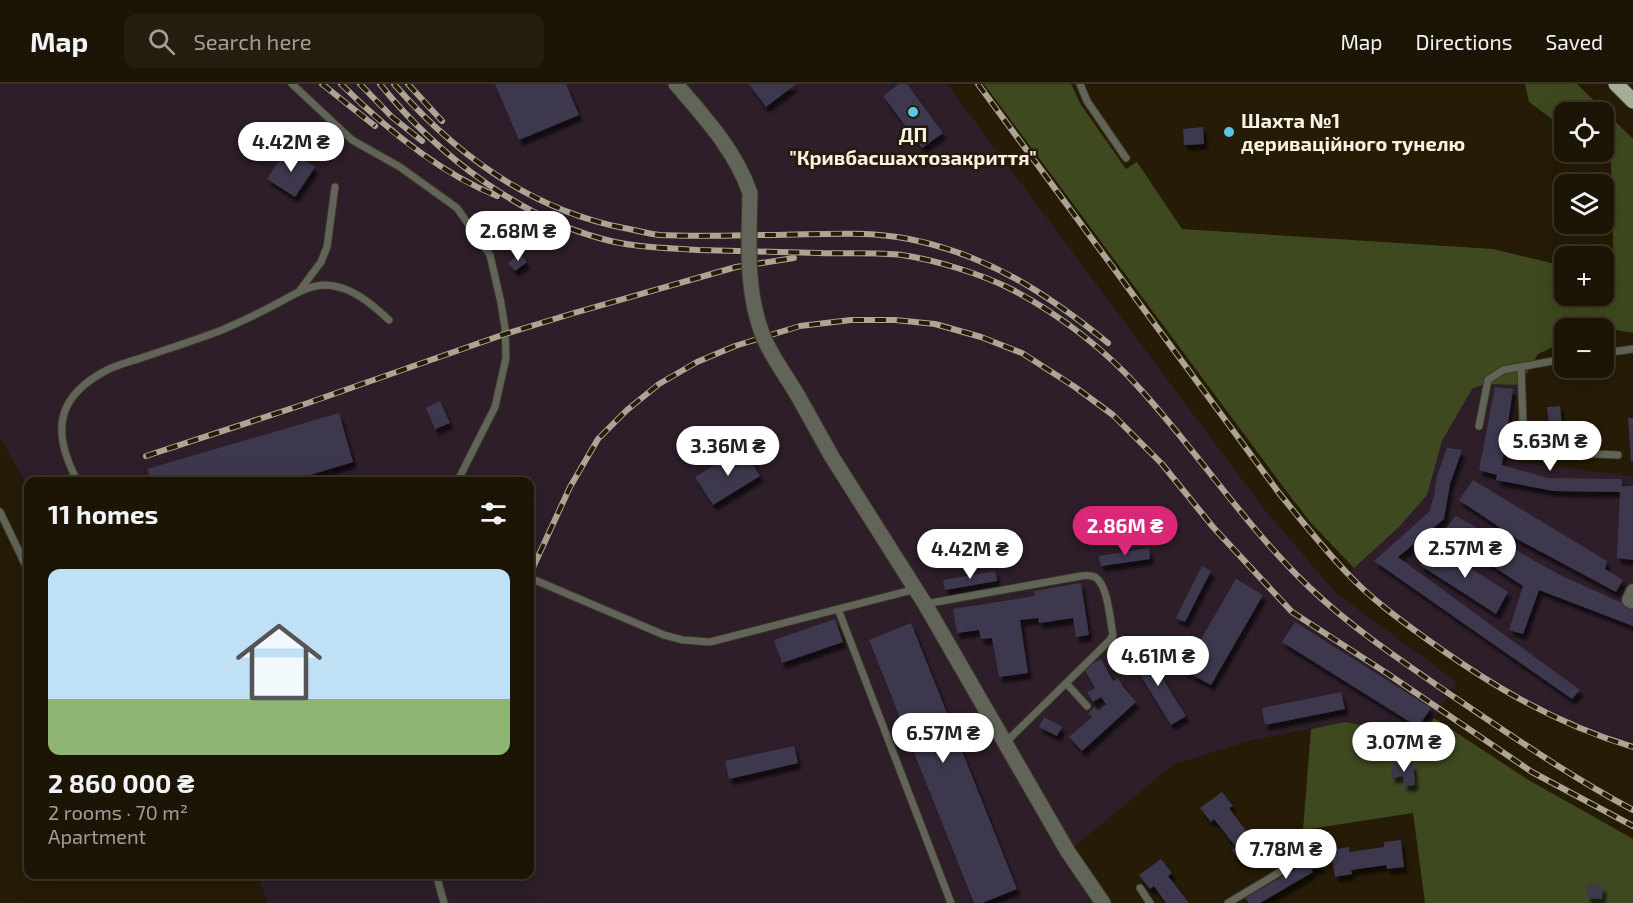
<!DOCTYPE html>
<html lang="en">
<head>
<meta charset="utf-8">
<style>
	:root { --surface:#1c1404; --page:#251d0e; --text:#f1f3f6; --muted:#a09e9a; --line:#3a3326; --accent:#db2777 }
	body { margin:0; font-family:"Exo 2",sans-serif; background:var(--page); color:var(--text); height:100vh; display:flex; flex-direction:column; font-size:22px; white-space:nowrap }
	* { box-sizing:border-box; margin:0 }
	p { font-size:20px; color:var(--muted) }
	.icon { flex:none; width:33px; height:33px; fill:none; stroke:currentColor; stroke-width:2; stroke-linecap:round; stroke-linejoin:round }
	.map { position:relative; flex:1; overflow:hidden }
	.drawer { position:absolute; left:24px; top:393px; width:510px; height:402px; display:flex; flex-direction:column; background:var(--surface); border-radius:12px; box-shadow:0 6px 24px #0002,0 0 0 2px var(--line) }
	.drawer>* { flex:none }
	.controls { position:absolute; left:1554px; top:18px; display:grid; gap:12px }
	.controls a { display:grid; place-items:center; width:60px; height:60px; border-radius:12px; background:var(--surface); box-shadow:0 6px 24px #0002,0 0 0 2px var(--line); font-size:30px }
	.price { position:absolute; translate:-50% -51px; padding:0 14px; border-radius:21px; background:#fff; color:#222; font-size:20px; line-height:39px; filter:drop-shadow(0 2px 3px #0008) }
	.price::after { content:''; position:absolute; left:50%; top:36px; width:18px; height:14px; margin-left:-9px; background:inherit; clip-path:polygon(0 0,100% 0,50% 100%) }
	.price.active { background:var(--accent); color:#fff }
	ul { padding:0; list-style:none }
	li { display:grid; align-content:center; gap:12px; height:318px; padding:0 24px }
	li span { display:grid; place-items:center; height:186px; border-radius:12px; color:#555 }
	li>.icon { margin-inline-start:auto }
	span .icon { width:108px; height:108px; fill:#fffc; stroke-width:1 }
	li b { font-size:26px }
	h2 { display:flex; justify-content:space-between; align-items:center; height:72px; padding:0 24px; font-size:26px }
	header { display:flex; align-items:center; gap:36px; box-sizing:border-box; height:84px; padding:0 30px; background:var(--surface); border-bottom:2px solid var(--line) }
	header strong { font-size:28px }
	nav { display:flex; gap:33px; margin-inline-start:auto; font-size:21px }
	.search { width:420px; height:54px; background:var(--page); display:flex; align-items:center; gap:15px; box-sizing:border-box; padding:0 21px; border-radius:12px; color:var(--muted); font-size:22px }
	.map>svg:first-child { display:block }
</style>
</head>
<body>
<header>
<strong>Map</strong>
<div class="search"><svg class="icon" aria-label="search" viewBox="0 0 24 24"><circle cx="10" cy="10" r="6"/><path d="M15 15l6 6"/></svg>Search here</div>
<nav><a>Map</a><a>Directions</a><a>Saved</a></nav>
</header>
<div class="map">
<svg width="1633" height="819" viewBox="0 0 1633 819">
	<defs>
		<filter id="shadow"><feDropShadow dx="3.5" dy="6" stdDeviation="1.5" flood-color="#0009"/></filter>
	</defs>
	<rect width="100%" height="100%" fill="#251b06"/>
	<path fill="#2d1e29" d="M0,0H947L1265,426L1336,509L1457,598L1423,652L1345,638L1253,656L1174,680L1068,768L1103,819H268L257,791L530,790V398H28V403L0,354Z
		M1484,300L1520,301L1508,377L1633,392V660L1629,662L1574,642L1526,620L1477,591L1400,535L1347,490L1399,443L1427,411L1442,357L1472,305Z"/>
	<path fill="#3e491f" d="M984,0H1071L1081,21L1126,85L1137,78L1182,145L1493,165L1564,182V212H1604V191L1614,193L1611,79L1596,68H1604V28H1564V44L1529,18L1525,0H1577L1633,55V249L1604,244H1564V258L1538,270L1520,301L1484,300L1472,305L1442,357L1427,411L1399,443L1354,484L1311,439L1284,404Z
		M1434,634L1527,695L1633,755V819H1425L1413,729L1303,746L1311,645L1345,638L1422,652Z"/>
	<path fill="#3e384e" filter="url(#shadow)" d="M495,0H566L579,31L519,56Z
		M749,0H796L766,23Z
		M899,0H907L943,49L922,64L883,12Z
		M1203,43L1204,60L1184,61L1183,45Z
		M287,65L315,83L295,113L267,95Z
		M520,169L527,178L515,187L508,179Z
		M1495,303L1513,305L1502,381L1548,394L1622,395V402H1633V476L1617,474L1620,408L1554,407L1496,396L1497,391L1479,386Z
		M440,317L450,339L435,345L426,324Z
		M1560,322L1562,340L1549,341L1547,323Z
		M339,329L353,378L287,398H151L147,385Z
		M1628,334H1633V377L1631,378Z
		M743,364L760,392L713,421L695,393Z
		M1447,364L1462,366L1450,400L1444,435L1398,473L1580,606L1572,615L1374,477L1429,428L1434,412L1437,392Z
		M1473,396L1607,477L1605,485L1623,496L1616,508L1517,455L1459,416Z
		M1456,432L1560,491L1633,524V542L1539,506L1523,550L1509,546L1523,502L1442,449Z
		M1434,461L1508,508L1496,530L1420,481Z
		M1149,464L1150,475L1101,482L1099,472Z
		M1202,482L1211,487L1185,538L1176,534Z
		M995,487L997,497L945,506L943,496Z
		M1236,495L1263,511L1211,601L1183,586Z
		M1081,499L1089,551L1076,553L1073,534L1039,539L1038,534L1020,536L1028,589L999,593L992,554L981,555L979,546L957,549L953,525L1035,512L1034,507Z
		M835,535L843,558L782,579L774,556Z
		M1295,538L1431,624L1418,643L1282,558Z
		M911,539L1017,805L982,819H974L869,556Z
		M1144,565L1186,632L1171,641L1130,574Z
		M1101,575L1113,597L1118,594L1124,604L1136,618L1082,667L1069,653L1092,633L1088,629L1095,623L1098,627L1106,620L1101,613L1093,618L1087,608L1095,604L1084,585Z
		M1341,608L1345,625L1265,641L1262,624Z
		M1044,633L1062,643L1057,652L1039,643Z
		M794,662L798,679L729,695L725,677Z
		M1413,679L1415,701L1404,702L1403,692L1392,694L1390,682Z
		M1222,708L1233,722L1229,724L1250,752L1254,750L1264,763L1243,780L1232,766L1236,763L1214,735L1211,738L1200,724Z
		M1401,756L1404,783L1387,785L1386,781L1351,786L1352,790L1335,793L1331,766L1349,763V768L1384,763V758Z
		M1318,768L1321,784L1311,785L1313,788L1260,819H1249L1245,814L1308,778L1306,770Z
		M1161,775L1172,789L1168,792L1189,819H1166L1154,802L1150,805L1139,791Z
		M1587,801L1603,802L1602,815L1587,814Z"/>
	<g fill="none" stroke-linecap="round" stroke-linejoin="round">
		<g stroke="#3e3521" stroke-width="9">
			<path id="service" d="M292,0L352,56L400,83L457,124L490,171L501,219L505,244L506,274L495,323L457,398
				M1080,0L1087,17L1126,74
				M300,206L321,178L327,163L335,103
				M1604,269L1633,265
				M1521,283L1524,367L1618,371
				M1479,342L1488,296L1503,286L1564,275
				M78,398C51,348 55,312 109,285C120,280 132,277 144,273C170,264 196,256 222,246C240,238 258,230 276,220C292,212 307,201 326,201C351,202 372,220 389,236
				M0,428L26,482L28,483
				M530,494L664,551L683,556L710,558L916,505
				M925,520L1081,492C1086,491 1090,491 1095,493C1108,501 1110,536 1113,551L1109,557L1005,659
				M838,525L951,819
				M1066,599L1087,622
				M436,790L444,819
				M1140,804L1150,819
				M1228,819L1300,776"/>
		</g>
		<g stroke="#3e3521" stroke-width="16">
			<path id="minor" d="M1633,507L1629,516L1633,518"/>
		</g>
		<g stroke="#3e3521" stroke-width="17">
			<path id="tertiary" d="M676,0C705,34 735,66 750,109
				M798,312L832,373L925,520L1068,768L1103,819"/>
		</g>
		<g stroke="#3e3521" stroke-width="17">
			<path id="primary" d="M1616,0L1633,17"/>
		</g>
		<use href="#service" stroke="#616459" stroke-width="7"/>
		<use href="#minor" stroke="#616459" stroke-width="14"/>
		<use href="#tertiary" stroke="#616459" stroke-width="15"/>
		<use href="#primary" stroke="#a6ad96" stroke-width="15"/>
		<g stroke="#aca594" stroke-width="6">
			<path id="rail" d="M322,0L375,42
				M341,0C386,45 438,88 497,112
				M360,0L392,33L422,57
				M380,0C437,71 524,138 615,158C642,164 670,164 698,166C738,167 779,168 819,169C846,170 875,168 902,171C936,176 981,190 1011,205C1059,230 1106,266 1142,307C1199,370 1247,444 1309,503C1353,545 1403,578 1454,613C1512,652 1571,693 1633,726
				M394,0C455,70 532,126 624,144C636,146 648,150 660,151C696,153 733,151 769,151C815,151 863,146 909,155C988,171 1046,209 1108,259
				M408,0L442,37
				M978,0L1279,409C1301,436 1323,464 1347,489C1370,514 1400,536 1428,556C1492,602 1556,640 1633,663
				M146,372L305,320L505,250L574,229L736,183L794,174
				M530,490L570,403L598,355L627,326L659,300L697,278L735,262L800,242L851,236H895L935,240L981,253L1022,269L1075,303L1113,331L1162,380L1213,443L1292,528L1388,590L1532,688L1633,742"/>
		</g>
		<use href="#rail" stroke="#251b06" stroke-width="4" stroke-dasharray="11" stroke-linecap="butt"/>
		<g stroke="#3e3521" stroke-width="17" stroke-linecap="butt">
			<path id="tertiary-bridge" d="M750,109C749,157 745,206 763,252C771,272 787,293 798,312"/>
		</g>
		<use href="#tertiary-bridge" stroke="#616459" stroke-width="15"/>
	</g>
	<g fill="#5ac8e5" stroke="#251b06" stroke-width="2">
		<circle cx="913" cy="28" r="6"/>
		<circle cx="1229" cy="48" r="6"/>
	</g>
	<g text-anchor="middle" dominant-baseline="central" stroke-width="5" stroke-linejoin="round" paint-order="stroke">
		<g font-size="20" font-weight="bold" fill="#f8f2e4" stroke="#251b06" text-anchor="start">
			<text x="1241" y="36">Шахта №1<tspan x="1241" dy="23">дериваційного тунелю</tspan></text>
			<text x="913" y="50" text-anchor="middle">ДП<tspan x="913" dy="23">"Кривбасшахтозакриття"</tspan></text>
		</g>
	</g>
</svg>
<div class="controls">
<a><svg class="icon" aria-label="locate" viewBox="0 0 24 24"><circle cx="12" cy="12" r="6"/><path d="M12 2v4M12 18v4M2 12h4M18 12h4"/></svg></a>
<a><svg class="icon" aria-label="layers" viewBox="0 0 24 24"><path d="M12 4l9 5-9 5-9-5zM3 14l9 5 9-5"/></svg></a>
<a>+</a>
<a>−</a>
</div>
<b class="price" style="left:291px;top:89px">4.42M ₴</b>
<b class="price" style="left:518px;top:178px">2.68M ₴</b>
<b class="price" style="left:1550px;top:388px">5.63M ₴</b>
<b class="price" style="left:728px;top:393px">3.36M ₴</b>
<b class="price active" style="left:1125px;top:473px">2.86M ₴</b>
<b class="price" style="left:1465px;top:495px">2.57M ₴</b>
<b class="price" style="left:970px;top:496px">4.42M ₴</b>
<b class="price" style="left:1158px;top:603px">4.61M ₴</b>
<b class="price" style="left:943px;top:680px">6.57M ₴</b>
<b class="price" style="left:1404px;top:689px">3.07M ₴</b>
<b class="price" style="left:1286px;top:796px">7.78M ₴</b>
<section class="drawer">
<h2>11 homes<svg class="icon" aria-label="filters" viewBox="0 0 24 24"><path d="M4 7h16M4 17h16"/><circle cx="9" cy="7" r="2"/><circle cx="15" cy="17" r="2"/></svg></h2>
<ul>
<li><span style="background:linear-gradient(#bfe0f5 70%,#8fb573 0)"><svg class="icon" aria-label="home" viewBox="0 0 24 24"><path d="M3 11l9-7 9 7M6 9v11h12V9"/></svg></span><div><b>2 860 000 ₴</b><p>2 rooms · 70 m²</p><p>Apartment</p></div></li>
</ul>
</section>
</div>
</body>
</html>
